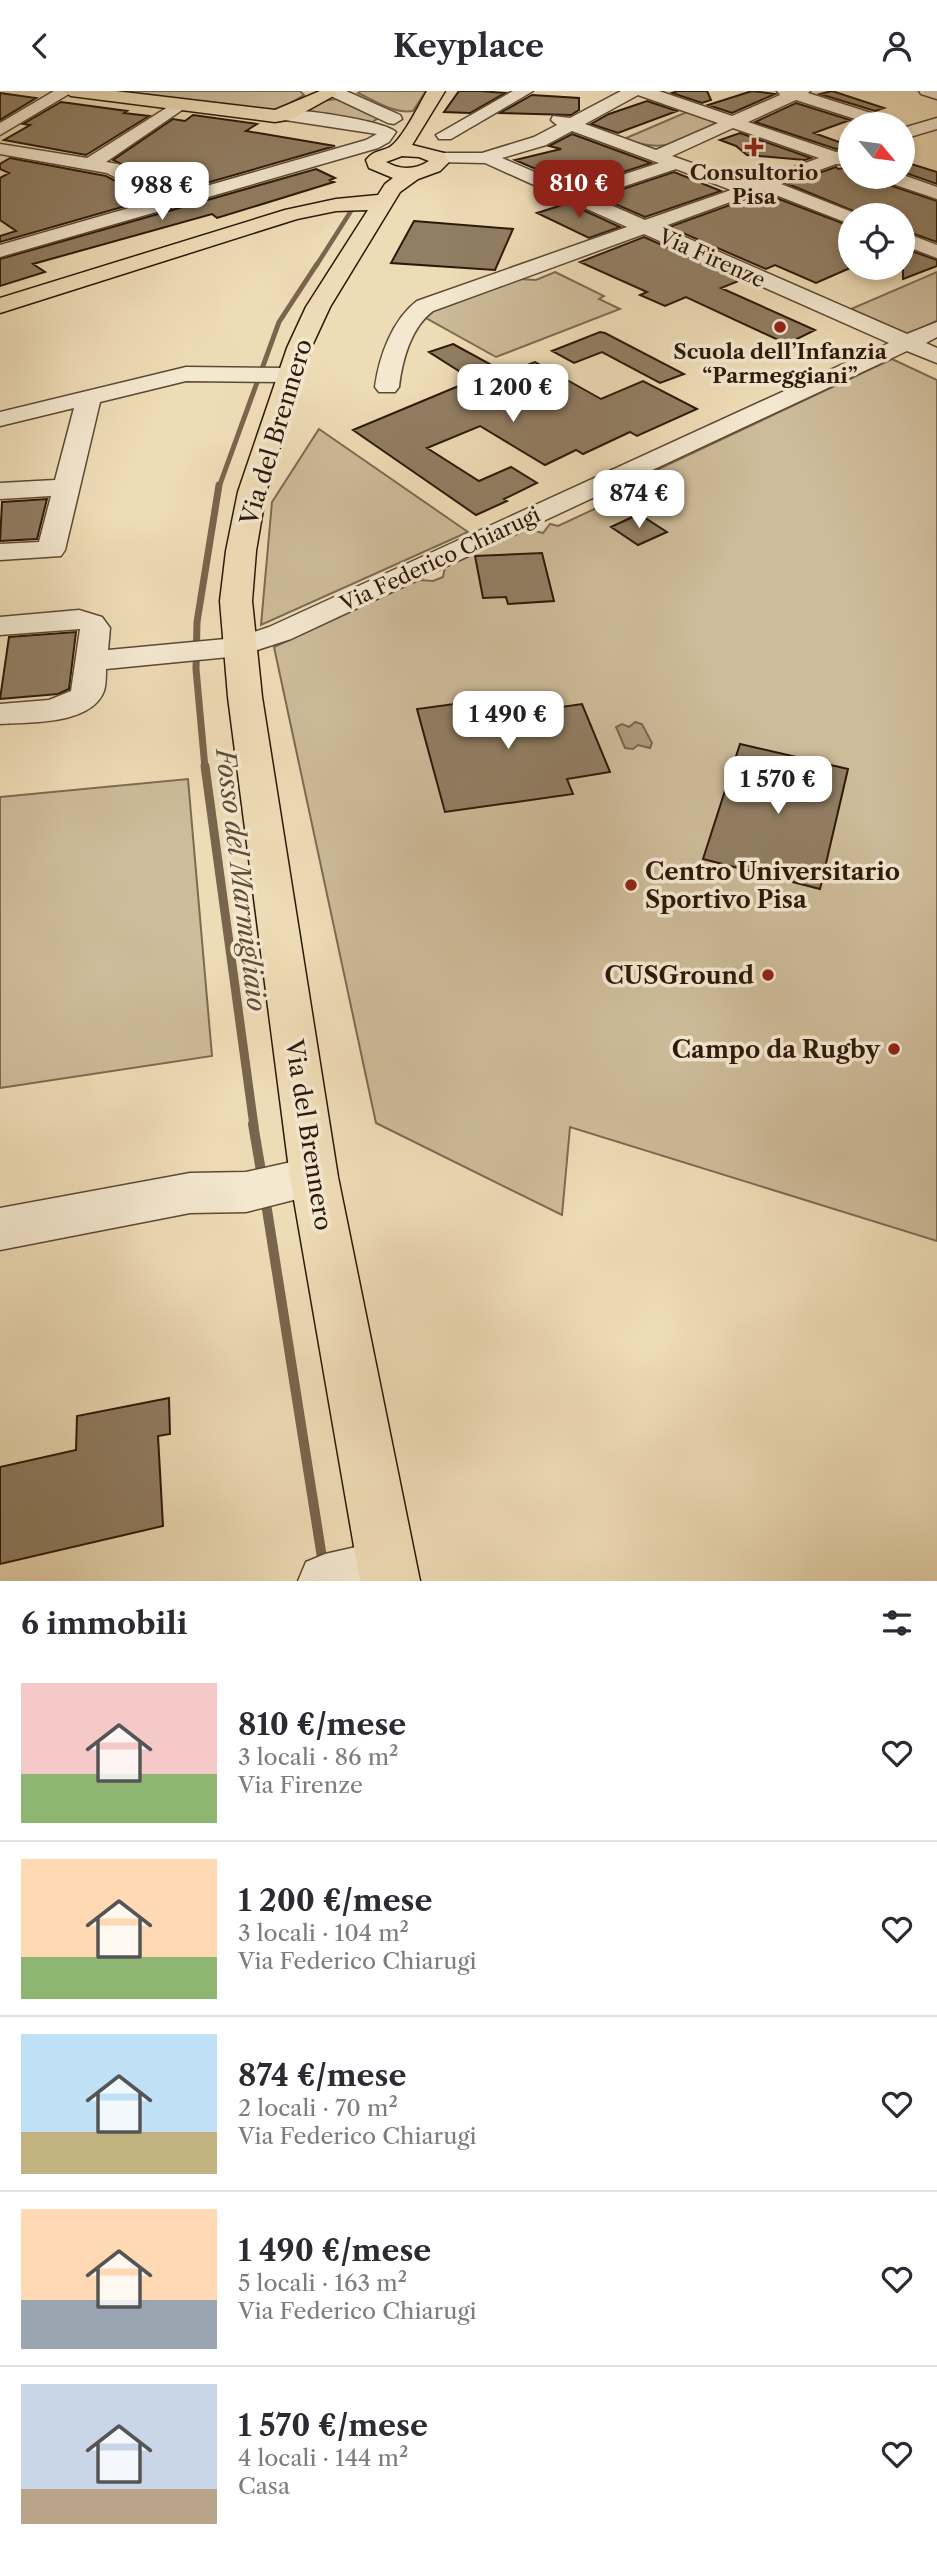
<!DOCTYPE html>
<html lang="it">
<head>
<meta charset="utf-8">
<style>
	:root { --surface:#fff; --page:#f7f7f7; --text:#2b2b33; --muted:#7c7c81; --line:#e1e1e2; --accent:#8f2418 }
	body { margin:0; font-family:"Libre Caslon Text",serif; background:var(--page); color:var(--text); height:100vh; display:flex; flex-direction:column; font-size:26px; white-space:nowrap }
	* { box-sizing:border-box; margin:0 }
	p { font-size:23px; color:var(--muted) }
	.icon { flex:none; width:38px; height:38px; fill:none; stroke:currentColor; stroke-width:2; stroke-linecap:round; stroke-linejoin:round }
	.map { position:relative; height:1490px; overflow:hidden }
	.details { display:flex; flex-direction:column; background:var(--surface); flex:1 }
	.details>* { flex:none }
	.needle { width:46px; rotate:119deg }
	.controls { position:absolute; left:838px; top:21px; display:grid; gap:14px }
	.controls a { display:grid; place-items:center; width:77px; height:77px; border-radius:50%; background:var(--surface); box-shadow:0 4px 10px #0003; font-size:35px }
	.price { position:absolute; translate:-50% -60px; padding:0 16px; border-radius:14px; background:#fff; color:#222; font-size:23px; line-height:46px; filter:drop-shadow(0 2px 4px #0008) }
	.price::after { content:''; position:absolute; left:50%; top:42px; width:21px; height:16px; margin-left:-10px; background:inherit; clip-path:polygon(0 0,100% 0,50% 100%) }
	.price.on { background:var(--accent); color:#fff }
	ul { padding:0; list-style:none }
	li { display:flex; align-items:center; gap:21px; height:175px; padding:0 21px }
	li+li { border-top:2px solid var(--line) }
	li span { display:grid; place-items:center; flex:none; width:196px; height:140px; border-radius:0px; color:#555 }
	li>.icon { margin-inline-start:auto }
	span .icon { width:84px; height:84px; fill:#fffc; stroke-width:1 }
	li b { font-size:30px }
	h2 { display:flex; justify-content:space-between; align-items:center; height:84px; padding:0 21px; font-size:30px }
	header { display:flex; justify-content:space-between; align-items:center; height:91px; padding:0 21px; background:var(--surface); font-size:32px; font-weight:700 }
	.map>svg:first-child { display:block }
</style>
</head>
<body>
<header><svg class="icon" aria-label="back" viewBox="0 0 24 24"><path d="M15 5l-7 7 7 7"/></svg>Keyplace<svg class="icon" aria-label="person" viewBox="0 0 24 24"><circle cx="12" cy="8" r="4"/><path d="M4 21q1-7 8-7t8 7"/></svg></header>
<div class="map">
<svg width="937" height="1490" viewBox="0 0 937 1490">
	<rect width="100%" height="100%" fill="#eedcb6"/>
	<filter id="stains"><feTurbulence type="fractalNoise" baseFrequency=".00286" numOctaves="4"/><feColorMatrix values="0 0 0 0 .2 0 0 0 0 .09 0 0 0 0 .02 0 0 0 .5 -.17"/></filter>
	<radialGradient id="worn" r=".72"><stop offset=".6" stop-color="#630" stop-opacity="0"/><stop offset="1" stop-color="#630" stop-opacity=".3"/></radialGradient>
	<path fill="#cdbb99" stroke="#7d6a51" stroke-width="2" d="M106,0H300L304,4L277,20Z
		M361,0H426L413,20C394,23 375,10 358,2Z
		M336,8L377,27V28L371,32L301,21L322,10Z
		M689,20L720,31C680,49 668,64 624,48Z
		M555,181L604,205L599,208L620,218L496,266L426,227L429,220L518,188L536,189Z
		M937,181V230L908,243L851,218Z
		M892,268L937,289V1150L570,1036L562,1124L376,1032L274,556L419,489L433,490L443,486L445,476L528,438L543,442L550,433L558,435L633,400L631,391Z
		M319,338L468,441L261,534L272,411Z
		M188,688L212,965L0,997V706Z"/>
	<path fill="#ac997b" stroke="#79654d" stroke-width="2" d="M635,631L642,633L652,652L650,657L638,654L633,658L625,657L616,636L622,633L629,636Z"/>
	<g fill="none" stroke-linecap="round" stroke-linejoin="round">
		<path stroke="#79654d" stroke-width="4.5" d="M316,175L351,120"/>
		<path stroke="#79654d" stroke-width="5" d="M219,396L279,231L317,173"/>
		<path stroke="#79654d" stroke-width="7" d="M205,677L196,578L197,531L219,394"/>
		<path stroke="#79654d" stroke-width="9" d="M205,675L254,1035"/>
		<path stroke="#79654d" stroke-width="10" d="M253,1033L262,1086
			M265,1106L323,1473"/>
	</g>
	<path fill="#917e63" stroke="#2d1809" stroke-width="2" d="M459,0H480L505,2L470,22L444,21Z
		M678,0H707L711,9L702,12L672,2Z
		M752,0L775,3L732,22L708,14Z
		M832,0L884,17L875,20L820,3Z
		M0,2L36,7L0,29Z
		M532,4L579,7V19L571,24L500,22Z
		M647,10L677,20L618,42L591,33L609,23Z
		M61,11L127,20L124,22L149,25L86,64L4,49L30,34L23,33Z
		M796,12L850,29L814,42L850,55L836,58L755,31Z
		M193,24L257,33L246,40L335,55L175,101L113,69L173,28L185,30Z
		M740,42L811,67L805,69L747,64L736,55L720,49Z
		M572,43L651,72L577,96L515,69L561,58L549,55Z
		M10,67L106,85L150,108L0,151V145L16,140L0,129V87L9,82L0,78V73Z
		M908,72L937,81V93L903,81V74Z
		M836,76L838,78L850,76V86H878L883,92L937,110V151L903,139V124H863L788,93Z
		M316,78L335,87L330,89L334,91L217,127L212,123L33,173L45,181L0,195V168Z
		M674,81L721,100L645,126L599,106Z
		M763,102L850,135V177L816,192L775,174L766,178L669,136Z
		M568,112L620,136L589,147L537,122Z
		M414,130L513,138L495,179L391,172Z
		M644,146L741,189L721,197L815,239L787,253L686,206L665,215L640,204L647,201L580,171Z
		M903,157L937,169V175L903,188Z
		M600,241L605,242L684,283L660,292L602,261L574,272L552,260Z
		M453,253L506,282L535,271L601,308L643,290L697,318L637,345L630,341L583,363L576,359L545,374L480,335L427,357L479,390L511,376L537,392L504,408L507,410L476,424L353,339L473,289L429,261Z
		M47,408L37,448L0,450L2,411Z
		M639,423L667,441L638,454L611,436Z
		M542,462L554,510L508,513L506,506L483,507L475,465Z
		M76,541L69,598L58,603L0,608L9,546Z
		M535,602L541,619L582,613L610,681L567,688L573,703L445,721L417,618Z
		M740,653L848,678L820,798L703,768Z
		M169,1307L170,1343L158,1345L163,1435L0,1473V1376L76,1359L77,1325Z"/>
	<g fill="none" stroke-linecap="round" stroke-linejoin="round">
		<g stroke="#5d4934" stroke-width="3">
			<path id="minor" d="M54,0H74L0,44V32Z
				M330,0H346L400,24L402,28L394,33L388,32L331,5Z
				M513,0H533L451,48H439L436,44Z
				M621,0H659L732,25L780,4L777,0H810L808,2L893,29L895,33H871L796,9L748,31L836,61L850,57V74L836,73L781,93L857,123L850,124V133L763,99L662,136L907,243L937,231V246L926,252L937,257V272L907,260L291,548L239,565L106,578C106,585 106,594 104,600C91,634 30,631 0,633V613L49,609L71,600L80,538L0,544V526L79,519L102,526L110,537L108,559L236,547L269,536L889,252L644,143L433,220C411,236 402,270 399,296L395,301H379L375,296C379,266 392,229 417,210L627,136L485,72L437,71L428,66L431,62H482L534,46L557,34L551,29L553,25L570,27ZM638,4L718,32L656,59L585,33ZM733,37L819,67L764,87L749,86L748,92L672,65ZM572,40L659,72L576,99L502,67L546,54ZM676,78L731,99L645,129L592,106Z
				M919,0H937V8L921,3Z
				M179,9L185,11L187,14L185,17L106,71L118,73L175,104L366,49L377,43L285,29L279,28L277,24L279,20C295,16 385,30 396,41L389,51L378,57L0,166V154L157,109L107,82L0,63V53L87,67Z
				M937,27V38L903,48V37Z
				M903,84L937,96V108L884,90L881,86Z
				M903,141L937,154V167L903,154Z
				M186,276L288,277L296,279L300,284L296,289L288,291L186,290L100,311L65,459L61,465L0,469V453L39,451L51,405L0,408V392L55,389L74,317L0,335V321Z
				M314,1066L329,1072L336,1086L329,1100L246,1121L190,1122L0,1159V1117L190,1082L246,1081Z
				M387,1449L406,1457L414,1476L408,1490H298L306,1471L325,1463Z"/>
		</g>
		<g stroke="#2d1809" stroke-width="3">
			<path id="major" d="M62,0H115L275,19L320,0H335L337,3L292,28L275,31L71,5Z
				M427,0H445L412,54L444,62L449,71L440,80L418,88L400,101L330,216L311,257L266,401L256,460L252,510L262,606L338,1086L420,1490H360L290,1086L228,606L220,510L226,460L238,401L287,257L306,216L368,119L336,120L297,128L0,222V207L285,119L336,108L378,104L385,93L393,87L369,77L366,69C374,59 380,61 390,56C403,47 419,14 427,0ZM402,65L419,66L429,70C415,79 400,79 386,71Z"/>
		</g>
		<use href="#minor" fill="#f4e8d0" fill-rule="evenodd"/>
		<use href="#major" fill="#eedcb6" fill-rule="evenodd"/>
	</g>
	<g fill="#8f2418" stroke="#f4e8d0" stroke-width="2.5">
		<path d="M750.5 45.5h7v7h7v7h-7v7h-7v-7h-7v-7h7z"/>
		<circle cx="780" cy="236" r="7"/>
		<circle cx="631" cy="794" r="7"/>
		<circle cx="768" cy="884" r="7"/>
		<circle cx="894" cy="958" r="7"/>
	</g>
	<g text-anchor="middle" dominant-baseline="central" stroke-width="7" stroke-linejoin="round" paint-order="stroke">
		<g font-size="21" font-weight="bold" fill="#2d1809" stroke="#f4e8d0">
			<text x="754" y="81">Consultorio<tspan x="754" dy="24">Pisa</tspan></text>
			<text x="780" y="260">Scuola dell’Infanzia<tspan x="780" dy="24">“Parmeggiani”</tspan></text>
		</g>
		<g font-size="21" fill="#2d1809" stroke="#f4e8d0">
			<text transform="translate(712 167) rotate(24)">Via Firenze</text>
			<text transform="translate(440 468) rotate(-25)">Via Federico Chiarugi</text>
		</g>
		<g font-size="24" fill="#2d1809" stroke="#f4e8d0">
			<text transform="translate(276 341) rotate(-73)">Via del Brennero</text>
			<text transform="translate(309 1044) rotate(81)">Via del Brennero</text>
		</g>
		<g font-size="24" font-weight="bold" fill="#2d1809" stroke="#f4e8d0" text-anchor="end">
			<text x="645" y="780" text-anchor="start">Centro Universitario<tspan x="645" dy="28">Sportivo Pisa</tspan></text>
			<text x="754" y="884">CUSGround</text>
			<text x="880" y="958">Campo da Rugby</text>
		</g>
		<g font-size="26" font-style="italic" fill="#604c37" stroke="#f4e8d0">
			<text transform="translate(241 789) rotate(83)">Fosso del Marmigliaio</text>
		</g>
	</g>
	<rect width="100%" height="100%" filter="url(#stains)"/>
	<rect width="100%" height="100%" fill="url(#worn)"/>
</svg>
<div class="controls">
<a><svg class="needle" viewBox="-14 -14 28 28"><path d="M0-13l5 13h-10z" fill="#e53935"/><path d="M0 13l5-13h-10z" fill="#7c7c81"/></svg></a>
<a><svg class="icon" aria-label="locate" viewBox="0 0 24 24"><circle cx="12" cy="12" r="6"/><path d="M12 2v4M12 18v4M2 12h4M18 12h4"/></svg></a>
</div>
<b class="price on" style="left:579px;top:129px">810 €</b>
<b class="price" style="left:162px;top:131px">988 €</b>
<b class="price" style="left:513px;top:333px">1 200 €</b>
<b class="price" style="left:639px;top:439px">874 €</b>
<b class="price" style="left:508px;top:660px">1 490 €</b>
<b class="price" style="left:778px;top:725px">1 570 €</b>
</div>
<section class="details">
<h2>6 immobili<svg class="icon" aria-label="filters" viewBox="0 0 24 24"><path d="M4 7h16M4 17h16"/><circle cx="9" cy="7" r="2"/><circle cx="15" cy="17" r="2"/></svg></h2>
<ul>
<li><span style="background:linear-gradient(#f6c9c9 65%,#8fb573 0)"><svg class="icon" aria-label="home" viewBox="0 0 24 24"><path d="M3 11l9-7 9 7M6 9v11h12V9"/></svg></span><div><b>810 €/mese</b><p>3 locali · 86 m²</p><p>Via Firenze</p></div><svg class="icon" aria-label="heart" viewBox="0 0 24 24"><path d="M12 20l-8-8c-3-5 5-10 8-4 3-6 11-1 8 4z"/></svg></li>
<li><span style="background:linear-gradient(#ffd9b3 70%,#8fb573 0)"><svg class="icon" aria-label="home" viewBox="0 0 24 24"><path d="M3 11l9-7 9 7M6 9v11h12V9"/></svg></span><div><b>1 200 €/mese</b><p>3 locali · 104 m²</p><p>Via Federico Chiarugi</p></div><svg class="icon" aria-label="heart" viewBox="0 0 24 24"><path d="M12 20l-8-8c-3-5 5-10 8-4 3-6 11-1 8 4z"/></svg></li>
<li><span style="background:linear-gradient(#bfe0f5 70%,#c2b280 0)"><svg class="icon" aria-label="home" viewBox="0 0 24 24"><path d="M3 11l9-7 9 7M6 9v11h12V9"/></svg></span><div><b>874 €/mese</b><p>2 locali · 70 m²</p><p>Via Federico Chiarugi</p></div><svg class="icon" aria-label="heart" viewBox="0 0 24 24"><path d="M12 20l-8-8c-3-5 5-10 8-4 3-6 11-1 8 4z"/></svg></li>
<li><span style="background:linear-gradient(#ffd9b3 65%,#9aa5b1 0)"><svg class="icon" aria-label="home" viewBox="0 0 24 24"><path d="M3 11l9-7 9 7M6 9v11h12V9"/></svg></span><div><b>1 490 €/mese</b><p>5 locali · 163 m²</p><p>Via Federico Chiarugi</p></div><svg class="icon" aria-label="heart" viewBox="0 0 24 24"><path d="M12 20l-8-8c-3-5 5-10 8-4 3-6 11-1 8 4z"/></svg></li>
<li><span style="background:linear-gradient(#c9d6e8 75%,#b9a48a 0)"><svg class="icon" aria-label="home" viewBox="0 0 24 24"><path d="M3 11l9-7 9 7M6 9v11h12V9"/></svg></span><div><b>1 570 €/mese</b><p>4 locali · 144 m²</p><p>Casa</p></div><svg class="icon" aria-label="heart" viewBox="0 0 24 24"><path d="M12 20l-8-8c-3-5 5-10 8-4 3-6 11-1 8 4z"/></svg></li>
</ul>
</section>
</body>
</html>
